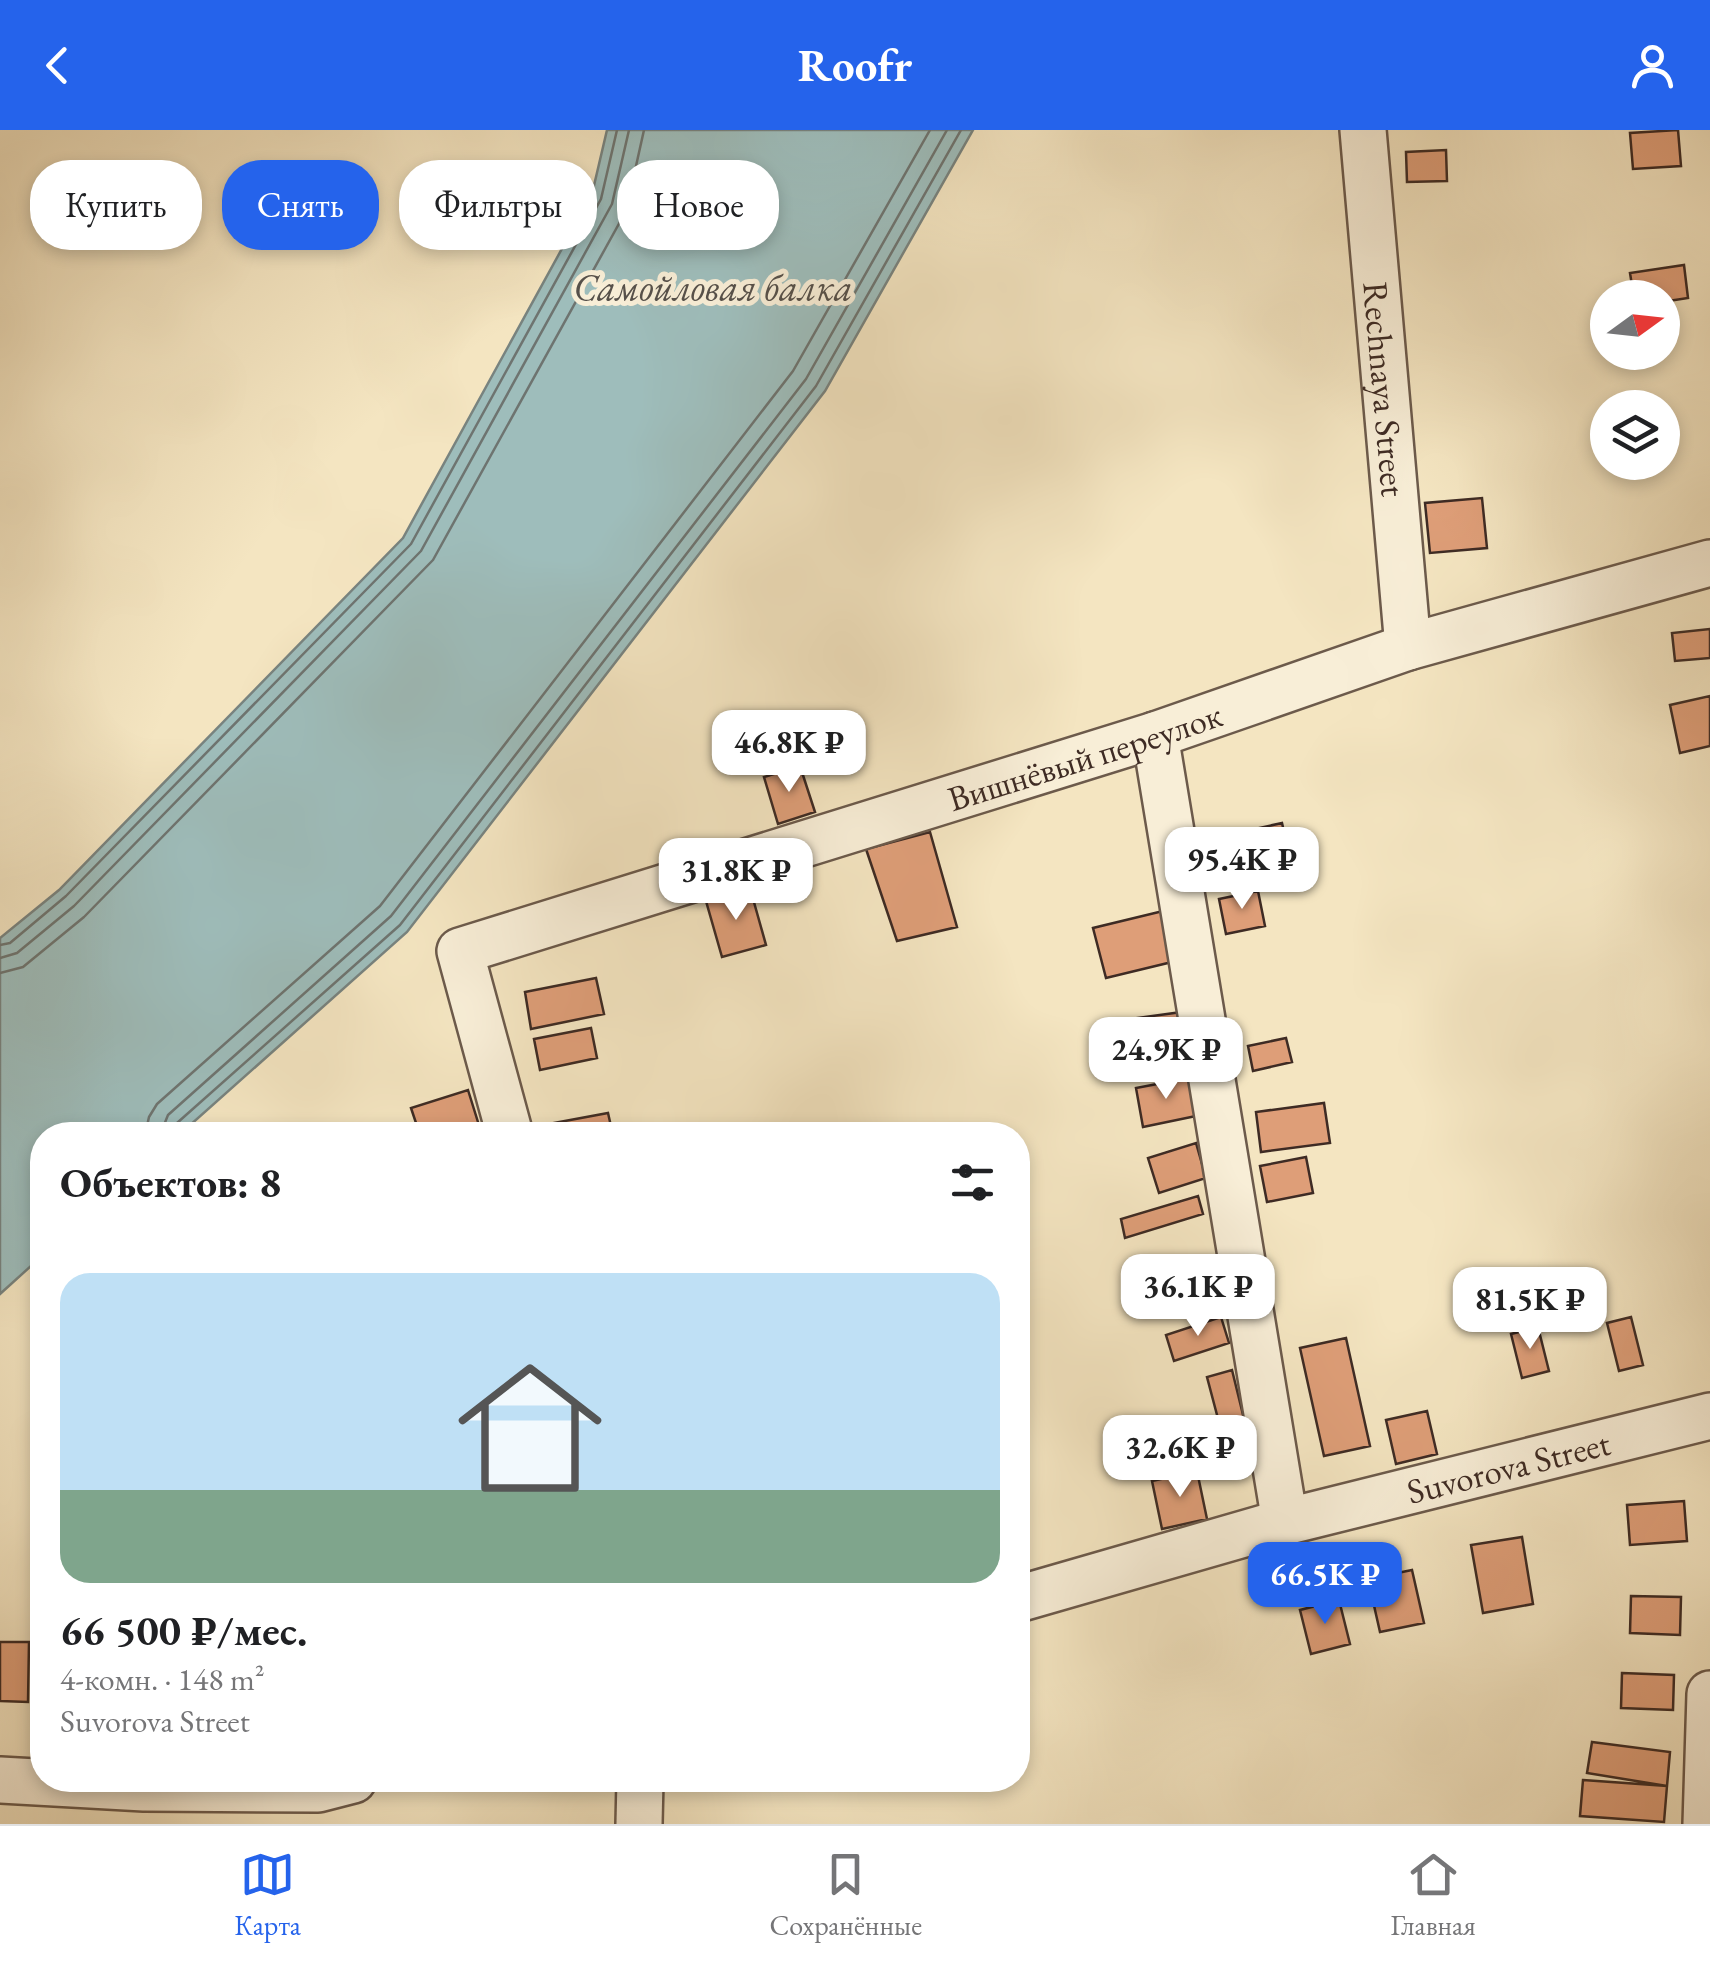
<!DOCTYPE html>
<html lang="ru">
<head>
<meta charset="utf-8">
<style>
	:root { --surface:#fff; --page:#f2f2f2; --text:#202124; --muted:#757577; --line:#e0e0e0; --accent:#2563eb }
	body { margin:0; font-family:"EB Garamond",serif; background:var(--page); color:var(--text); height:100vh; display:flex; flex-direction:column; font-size:38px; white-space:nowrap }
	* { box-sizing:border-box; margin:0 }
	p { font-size:32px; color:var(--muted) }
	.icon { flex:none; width:55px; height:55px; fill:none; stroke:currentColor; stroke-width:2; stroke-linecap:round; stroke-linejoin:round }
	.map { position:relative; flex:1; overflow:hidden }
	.sheet { position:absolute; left:30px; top:992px; width:1000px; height:670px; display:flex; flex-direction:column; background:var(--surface); border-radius:40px; box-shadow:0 5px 15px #0003 }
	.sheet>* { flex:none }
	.guide { position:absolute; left:30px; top:30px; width:1000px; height:90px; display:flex; gap:20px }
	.needle { width:65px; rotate:75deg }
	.fabs { position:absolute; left:1590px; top:150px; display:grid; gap:20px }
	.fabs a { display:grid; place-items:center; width:90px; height:90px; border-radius:50%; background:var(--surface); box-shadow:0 5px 15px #0003; font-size:50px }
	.price { position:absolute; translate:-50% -85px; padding:0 22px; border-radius:20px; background:#fff; color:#222; font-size:32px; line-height:65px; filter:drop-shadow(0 2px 5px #0008) }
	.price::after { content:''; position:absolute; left:50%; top:60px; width:30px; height:22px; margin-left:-15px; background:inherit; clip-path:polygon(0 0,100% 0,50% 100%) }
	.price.on { background:var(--accent); color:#fff }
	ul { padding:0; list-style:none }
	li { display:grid; align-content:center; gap:20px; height:530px; padding:0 30px }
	li span { display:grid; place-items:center; height:310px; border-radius:30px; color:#555 }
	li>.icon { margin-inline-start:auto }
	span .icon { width:180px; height:180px; fill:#fffc; stroke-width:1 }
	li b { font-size:42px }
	h2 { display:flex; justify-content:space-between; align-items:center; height:120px; padding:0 30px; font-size:42px }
	.pill { padding:0 35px; border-radius:40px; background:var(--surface); box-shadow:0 5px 15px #0003; font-size:35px; line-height:90px }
	.pill.on { background:var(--accent); color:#fff }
	header { display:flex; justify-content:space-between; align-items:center; height:130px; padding:0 30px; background:var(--accent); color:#fff; font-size:45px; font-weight:700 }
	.tabs { display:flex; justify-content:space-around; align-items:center; height:140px; border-top:2px solid var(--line); background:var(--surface); font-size:28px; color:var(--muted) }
	.tabs a { display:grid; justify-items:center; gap:5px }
	.tabs .on { color:var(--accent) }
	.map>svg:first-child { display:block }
</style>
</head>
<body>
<header><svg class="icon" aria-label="back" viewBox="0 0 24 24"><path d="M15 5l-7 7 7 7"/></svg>Roofr<svg class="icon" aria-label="person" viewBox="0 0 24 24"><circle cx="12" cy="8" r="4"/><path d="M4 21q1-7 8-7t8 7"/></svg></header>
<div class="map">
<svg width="1710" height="1694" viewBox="0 0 1710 1694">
	<rect width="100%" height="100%" fill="#f4e5c1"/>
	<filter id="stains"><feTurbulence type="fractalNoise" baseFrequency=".002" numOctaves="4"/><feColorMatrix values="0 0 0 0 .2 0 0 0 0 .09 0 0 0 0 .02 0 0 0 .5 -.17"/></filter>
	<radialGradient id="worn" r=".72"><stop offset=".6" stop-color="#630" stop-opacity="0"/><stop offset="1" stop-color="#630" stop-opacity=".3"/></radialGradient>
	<path fill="#9ebdbb" stroke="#78837f" stroke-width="2.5" d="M607,0H973L825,261L407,802L179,1005H42V1126L0,1164V808L59,760L403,408L592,64Z"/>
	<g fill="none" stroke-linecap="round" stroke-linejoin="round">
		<path stroke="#6e7470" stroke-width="2.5" d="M0,815L10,813L66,766L411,414L601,69L617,0
			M0,828L17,823L74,776L421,421L612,74L629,0
			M0,843L23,837L84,787L433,430L626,81L644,0
			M145,1005L149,987L157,974L380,776L793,241L930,0
			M160,1005L168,985L391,786L806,249L947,0
			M173,1005L177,993L400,795L816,256L961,0"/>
	</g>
	<path fill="#de9e78" stroke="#3e2b24" stroke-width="2.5" d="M1678,0L1681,36L1633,39L1630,3Z
		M1446,20L1447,51L1407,52L1406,22Z
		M1684,135L1688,168L1662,172V168H1634L1630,143Z
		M1482,368L1487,418L1430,423L1425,373Z
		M1710,499V528L1675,531L1672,503Z
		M1710,566V616L1680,623L1670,575Z
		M800,636L815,682L778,694L764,647Z
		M1282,693L1291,732L1218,748L1209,709Z
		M930,702L957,797L897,811L866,719Z
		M750,758L766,815L722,827L706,771Z
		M1258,761L1265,796L1226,804L1219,769Z
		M1163,781L1176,831L1106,848L1093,798Z
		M596,848L604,884L531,899L525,862Z
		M1182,882L1189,932L1137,939L1130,889Z
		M591,898L597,928L540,940L534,909Z
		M1286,908L1292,932L1253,941L1248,916Z
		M1189,948L1196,986L1143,997L1136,958Z
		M468,960L482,1005H420L411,978Z
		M1324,973L1330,1013L1261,1022L1256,982Z
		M608,983L613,1005H557L554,993Z
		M1196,1013L1206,1048L1159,1063L1148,1028Z
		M1306,1027L1313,1063L1267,1072L1260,1036Z
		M1198,1066L1203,1084L1125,1108L1121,1089Z
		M1221,1187L1229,1213L1174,1231L1166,1205Z
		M1631,1187L1643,1235L1619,1241L1607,1193Z
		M1538,1197L1549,1241L1522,1248L1511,1204Z
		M1346,1208L1370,1316L1324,1326L1300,1218Z
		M1232,1240L1245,1293L1221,1300L1207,1247Z
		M1427,1281L1437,1324L1396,1334L1386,1290Z
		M1197,1341L1207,1389L1162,1399L1152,1351Z
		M1684,1371L1687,1411L1630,1415L1627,1375Z
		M1522,1407L1533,1474L1483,1483L1471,1415Z
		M1412,1440L1424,1493L1380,1502L1368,1449Z
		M1631,1466L1681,1467L1680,1505L1630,1503Z
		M1339,1470L1350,1514L1311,1524L1300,1480Z
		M0,1512H29L28,1572L0,1571Z
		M1622,1543L1674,1545L1673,1580L1621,1578Z
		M1592,1612L1670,1622L1667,1656L1587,1643Z
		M1583,1650L1667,1656L1664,1692L1580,1686Z"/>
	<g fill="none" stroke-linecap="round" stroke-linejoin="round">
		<g stroke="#6c5a4b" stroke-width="50">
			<g id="minor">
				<path id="s1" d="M1363,0L1408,517"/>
				<path d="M1155,605L1285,1392"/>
				<path id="s2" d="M510,1005L460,821L1155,605L1408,517L1710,433"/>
				<path id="s3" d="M1018,1469L1285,1392L1710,1286"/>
				<path d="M0,1650L144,1658L318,1659L353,1650"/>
				<path d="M639,1694L640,1650"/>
				<path d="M1706,1694L1710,1564"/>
			</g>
		</g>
		<use href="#minor" stroke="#f8eed7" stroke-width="45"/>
	</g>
	<g text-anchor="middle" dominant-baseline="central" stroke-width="10" stroke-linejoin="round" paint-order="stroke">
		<g font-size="35" fill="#3e2b24" stroke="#f8eed7">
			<text stroke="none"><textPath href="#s1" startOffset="260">Rechnaya Street</textPath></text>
			<text stroke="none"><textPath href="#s2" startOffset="845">Вишнёвый переулок</textPath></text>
			<text stroke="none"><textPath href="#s3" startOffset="508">Suvorova Street</textPath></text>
		</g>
		<g font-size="38" font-style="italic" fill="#56504a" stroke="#f8eed7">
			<text x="713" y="156">Самойловая балка</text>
		</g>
	</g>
	<rect width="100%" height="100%" filter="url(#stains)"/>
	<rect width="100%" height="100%" fill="url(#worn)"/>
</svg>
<div class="fabs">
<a><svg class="needle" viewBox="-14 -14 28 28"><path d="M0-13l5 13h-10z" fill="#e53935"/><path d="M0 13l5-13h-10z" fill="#757577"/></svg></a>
<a><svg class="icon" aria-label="layers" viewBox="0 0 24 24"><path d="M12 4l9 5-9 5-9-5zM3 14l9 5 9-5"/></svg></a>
</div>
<b class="price" style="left:789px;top:665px">46.8K ₽</b>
<b class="price" style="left:1242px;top:782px">95.4K ₽</b>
<b class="price" style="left:736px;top:793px">31.8K ₽</b>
<b class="price" style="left:1166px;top:972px">24.9K ₽</b>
<b class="price" style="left:1198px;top:1209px">36.1K ₽</b>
<b class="price" style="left:1530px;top:1222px">81.5K ₽</b>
<b class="price" style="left:1180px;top:1370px">32.6K ₽</b>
<b class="price on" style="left:1325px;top:1497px">66.5K ₽</b>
<div class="guide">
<a class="pill">Купить</a>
<a class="pill on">Снять</a>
<a class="pill">Фильтры</a>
<a class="pill">Новое</a>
</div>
<section class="sheet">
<h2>Объектов: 8<svg class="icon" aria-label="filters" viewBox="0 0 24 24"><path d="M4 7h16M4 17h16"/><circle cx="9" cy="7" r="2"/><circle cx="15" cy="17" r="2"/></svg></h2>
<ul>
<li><span style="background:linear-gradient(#bfe0f5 70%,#7fa58c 0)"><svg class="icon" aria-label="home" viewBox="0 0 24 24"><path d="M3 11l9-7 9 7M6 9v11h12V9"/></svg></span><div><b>66 500 ₽/мес.</b><p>4-комн. · 148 m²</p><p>Suvorova Street</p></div></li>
</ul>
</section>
</div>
<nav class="tabs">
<a class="on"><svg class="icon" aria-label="map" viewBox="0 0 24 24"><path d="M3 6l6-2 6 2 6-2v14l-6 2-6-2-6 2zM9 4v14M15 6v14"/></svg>Карта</a>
<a><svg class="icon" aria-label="saved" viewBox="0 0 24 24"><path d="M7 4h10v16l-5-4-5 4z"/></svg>Сохранённые</a>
<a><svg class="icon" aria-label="home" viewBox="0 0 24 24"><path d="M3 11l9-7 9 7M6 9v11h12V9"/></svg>Главная</a>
</nav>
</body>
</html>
